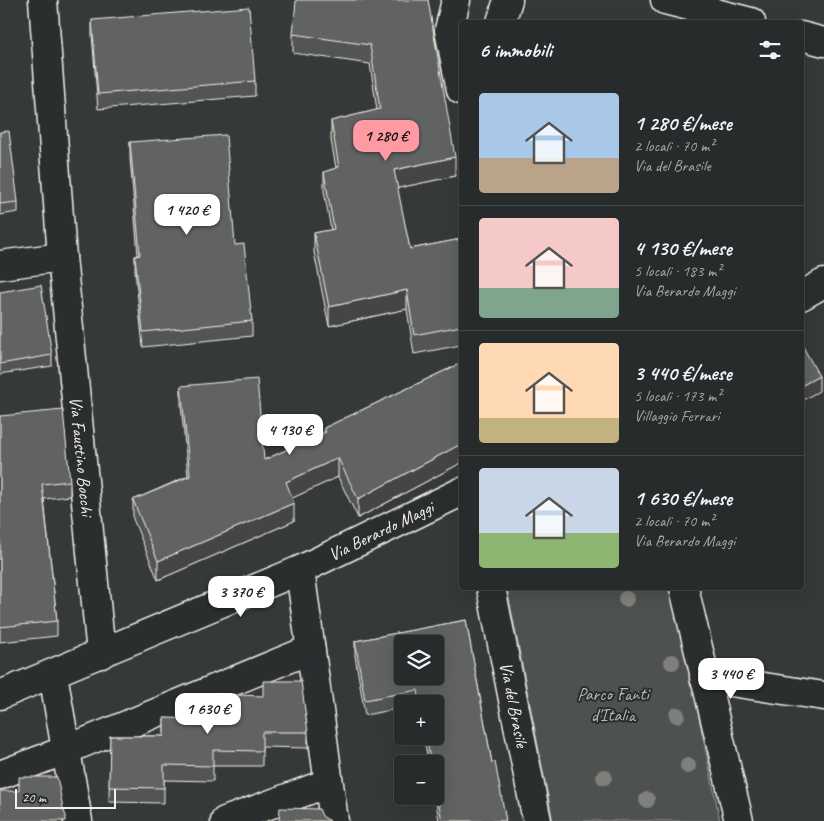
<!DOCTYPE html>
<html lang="it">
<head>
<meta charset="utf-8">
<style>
	:root { --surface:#282b2b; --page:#343737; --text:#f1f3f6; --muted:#a5a7a9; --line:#444747; --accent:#ff9aa2 }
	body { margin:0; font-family:Caveat,sans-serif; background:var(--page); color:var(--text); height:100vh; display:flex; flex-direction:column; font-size:19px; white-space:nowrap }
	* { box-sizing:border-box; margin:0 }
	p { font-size:16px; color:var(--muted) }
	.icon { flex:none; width:28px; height:28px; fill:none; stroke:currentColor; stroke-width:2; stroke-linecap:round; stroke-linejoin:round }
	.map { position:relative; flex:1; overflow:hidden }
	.sheet { position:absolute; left:459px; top:20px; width:345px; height:570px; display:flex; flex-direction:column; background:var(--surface); border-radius:5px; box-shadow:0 5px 20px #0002,0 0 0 1px var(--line) }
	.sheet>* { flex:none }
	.tools { position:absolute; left:394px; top:635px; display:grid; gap:10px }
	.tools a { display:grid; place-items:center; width:50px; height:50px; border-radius:5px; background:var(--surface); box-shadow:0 5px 20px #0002,0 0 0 1px var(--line); font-size:25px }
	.scale { position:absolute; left:15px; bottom:12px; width:101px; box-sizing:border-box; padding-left:5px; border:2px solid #f4f1e8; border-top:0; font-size:14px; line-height:18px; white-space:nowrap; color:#f4f1e8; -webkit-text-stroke:4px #2a2d2e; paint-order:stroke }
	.price { position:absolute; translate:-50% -42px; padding:0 11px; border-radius:10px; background:#fff; color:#222; font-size:16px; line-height:32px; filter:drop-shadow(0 1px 2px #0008) }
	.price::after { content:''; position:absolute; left:50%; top:30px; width:15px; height:11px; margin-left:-8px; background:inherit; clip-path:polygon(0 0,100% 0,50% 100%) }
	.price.active { background:var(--accent); color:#111 }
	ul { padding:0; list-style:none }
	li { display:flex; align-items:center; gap:15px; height:125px; padding:0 20px }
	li+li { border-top:1px solid var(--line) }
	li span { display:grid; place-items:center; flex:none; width:140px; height:100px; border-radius:5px; color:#555 }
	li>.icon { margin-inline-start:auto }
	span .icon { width:60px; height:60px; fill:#fffc; stroke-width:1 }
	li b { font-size:21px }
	h2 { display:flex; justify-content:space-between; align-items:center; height:60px; padding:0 20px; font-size:21px }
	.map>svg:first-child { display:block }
</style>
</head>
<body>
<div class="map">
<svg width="824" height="821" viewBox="0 0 824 821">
	<rect width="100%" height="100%" fill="#363939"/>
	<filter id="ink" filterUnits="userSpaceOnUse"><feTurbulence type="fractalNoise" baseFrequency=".02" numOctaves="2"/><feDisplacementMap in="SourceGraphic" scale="10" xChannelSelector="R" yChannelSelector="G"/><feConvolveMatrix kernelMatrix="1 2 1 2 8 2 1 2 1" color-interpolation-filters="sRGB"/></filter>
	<g filter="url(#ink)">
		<path fill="#4e514f" stroke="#a1a19c" d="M507,588H673L720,821H553Z"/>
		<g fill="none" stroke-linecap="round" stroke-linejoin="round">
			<g stroke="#f4f1e8" stroke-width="31">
				<g id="street">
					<path id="s1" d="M43,0L62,257L101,654"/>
					<path d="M0,265L62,257"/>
					<path d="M300,570L334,821"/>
					<path id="s2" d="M491,588L537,821"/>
					<path d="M684,588L739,821"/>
					<path d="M704,678L824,696"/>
					<path d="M0,775L66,750L53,674"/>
					<path d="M78,821L66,750L309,650"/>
					<path d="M225,821L328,783"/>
				</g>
			</g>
			<g stroke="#f4f1e8" stroke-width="31">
				<g id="secondary">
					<path d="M456,0L449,30L461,90"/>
					<path d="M665,0L751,22"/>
					<path d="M501,22L508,0"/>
					<path d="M801,36L824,42"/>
					<path d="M801,296L824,283"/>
					<path id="s3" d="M0,695L300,570L461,492"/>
				</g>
			</g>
			<use href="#street" stroke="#2a2d2e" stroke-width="28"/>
			<use href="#secondary" stroke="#2a2d2e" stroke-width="28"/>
		</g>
		<g fill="#7f7f7c">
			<circle cx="626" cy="599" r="8"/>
			<circle cx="672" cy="662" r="8"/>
			<circle cx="677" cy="715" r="8"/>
			<circle cx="688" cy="766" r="8"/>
			<circle cx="604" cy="777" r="8"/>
			<circle cx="647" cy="800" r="8"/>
		</g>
		<path fill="#535554" stroke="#f4f1e8" d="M428,0L455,176L397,188L410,249L461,239V345L414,354L407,309L329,326L314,252V233L331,230L324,191V172L336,168L331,140V121L377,110L370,64L293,53V34Z
			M92,20L255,81V96L98,109L92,35Z
			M0,132L18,202V212L0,215Z
			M130,142L235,245L252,321V336L143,347L135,271V256L138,255L130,158Z
			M0,292L52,355V366L0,374Z
			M461,363V463L358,518L338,477L292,498L294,521L158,580L133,519V500L188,476L181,405V386L264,460L324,433V428Z
			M0,416L70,481V496L44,499L57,621V636L0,642Z
			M466,620L492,763L506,821H439L435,796V764H429L423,736H435V704H402V708L365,715L355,656V641Z
			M164,718L308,732V748L262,747V766H213V781L164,780V803L109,802L110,736H164Z"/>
		<path fill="#444545" stroke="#f4f1e8" d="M455,157V176L394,189V170Z
			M407,290V309L329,326V307Z
			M819,376V391L801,401V386Z
			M461,444V463L358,518V499Z
			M338,458V477L286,501V482Z
			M294,503V521L158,580V561Z"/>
		<path fill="#616362" stroke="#f4f1e8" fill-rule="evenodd" d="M296,0H428L455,157L394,170L410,249L461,239V326L414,335L407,290L329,307L314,233L334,229L324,172L339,167L331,121L380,109L370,45L293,34Z
			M249,7L255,81L98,94L92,20Z
			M9,131L18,202L0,204V132Z
			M226,135L235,245L244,244L252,321L143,332L135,256L140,255L130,142Z
			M41,285L52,355L0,364V292Z
			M801,343L819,376L801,386Z
			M461,363V444L358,499L338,458L286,482L294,503L158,561L133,500L190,476L181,386L257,379L264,460L326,432L324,428Z
			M63,410L70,481L42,484L57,621L0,627V416Z
			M466,620L492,763L495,762L506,821H442L435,783V764H431L426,736H435V704H420L418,690L365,700L355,641ZM402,644H435V676H402Z
			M263,681H301L308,732H262V751L213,750V766L164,765V788L109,787L110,736H164V718L213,719V694L263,696Z
			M19,777H57L63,808L66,816V821H0V791H19Z
			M280,808L319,809L322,816L330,821H279Z"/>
	</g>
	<g text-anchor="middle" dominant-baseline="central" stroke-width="4" stroke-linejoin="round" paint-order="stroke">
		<g font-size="18" fill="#f4f1e8" stroke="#2a2d2e">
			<text stroke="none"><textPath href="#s1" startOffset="458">Via Faustino Bocchi</textPath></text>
			<text stroke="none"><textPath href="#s3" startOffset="415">Via Berardo Maggi</textPath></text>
			<text stroke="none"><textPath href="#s2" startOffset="119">Via del Brasile</textPath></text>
		</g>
		<g font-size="18" fill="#bab9b2" stroke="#2a2d2e">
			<text x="613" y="694">Parco Fanti<tspan x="613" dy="21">d'Italia</tspan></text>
		</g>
	</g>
</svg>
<div class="tools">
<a><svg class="icon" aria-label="layers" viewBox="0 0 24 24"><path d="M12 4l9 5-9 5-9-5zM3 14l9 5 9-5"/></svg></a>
<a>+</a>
<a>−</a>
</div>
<div class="scale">20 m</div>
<b class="price active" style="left:386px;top:162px">1 280 €</b>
<b class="price" style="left:187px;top:236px">1 420 €</b>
<b class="price" style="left:290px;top:456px">4 130 €</b>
<b class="price" style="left:241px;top:618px">3 370 €</b>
<b class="price" style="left:731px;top:700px">3 440 €</b>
<b class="price" style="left:208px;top:735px">1 630 €</b>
<section class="sheet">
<h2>6 immobili<svg class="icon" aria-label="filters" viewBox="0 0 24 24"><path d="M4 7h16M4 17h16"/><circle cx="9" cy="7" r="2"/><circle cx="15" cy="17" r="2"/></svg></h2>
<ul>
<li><span style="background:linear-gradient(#a9c7e8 65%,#b9a48a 0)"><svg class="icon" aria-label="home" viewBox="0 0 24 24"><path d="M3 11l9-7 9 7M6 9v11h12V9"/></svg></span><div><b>1 280 €/mese</b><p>2 locali · 70 m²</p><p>Via del Brasile</p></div></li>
<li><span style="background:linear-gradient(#f6c9c9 70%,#7fa58c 0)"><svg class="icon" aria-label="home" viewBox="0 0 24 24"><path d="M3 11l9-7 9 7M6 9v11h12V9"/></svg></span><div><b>4 130 €/mese</b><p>5 locali · 183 m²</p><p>Via Berardo Maggi</p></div></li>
<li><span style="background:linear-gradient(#ffd9b3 75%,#c2b280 0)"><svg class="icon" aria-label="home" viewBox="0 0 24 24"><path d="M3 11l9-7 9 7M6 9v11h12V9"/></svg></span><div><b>3 440 €/mese</b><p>5 locali · 173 m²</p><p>Villaggio Ferrari</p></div></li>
<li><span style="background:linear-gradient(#c9d6e8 65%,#8fb573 0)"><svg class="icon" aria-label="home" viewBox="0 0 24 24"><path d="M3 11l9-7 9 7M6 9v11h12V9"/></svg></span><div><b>1 630 €/mese</b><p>2 locali · 70 m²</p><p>Via Berardo Maggi</p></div></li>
</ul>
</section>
</div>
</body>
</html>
